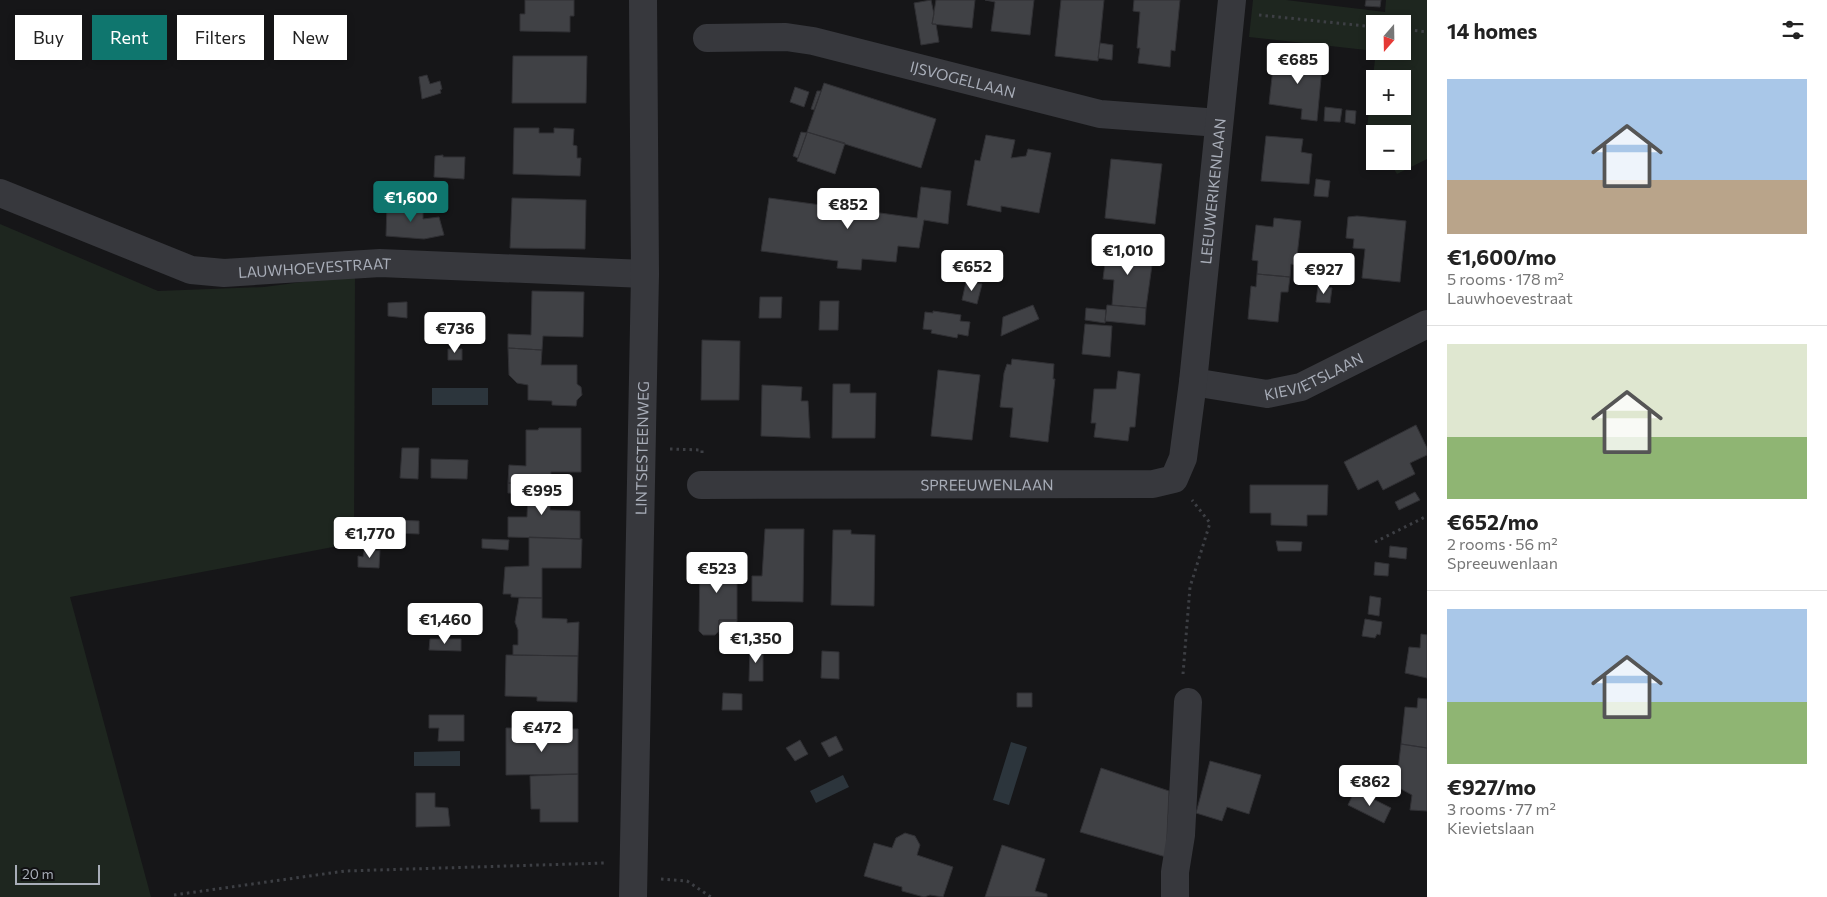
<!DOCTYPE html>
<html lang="en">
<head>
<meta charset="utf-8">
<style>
	:root { --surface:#fff; --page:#f2f2f2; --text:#222; --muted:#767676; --line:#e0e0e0; --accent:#0f766e }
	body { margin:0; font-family:Commissioner,sans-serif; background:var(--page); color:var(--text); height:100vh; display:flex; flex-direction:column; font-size:19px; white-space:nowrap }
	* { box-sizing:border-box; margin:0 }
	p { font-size:16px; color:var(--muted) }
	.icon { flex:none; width:28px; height:28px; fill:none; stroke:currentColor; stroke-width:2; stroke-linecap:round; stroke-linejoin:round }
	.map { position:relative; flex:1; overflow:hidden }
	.sheet { display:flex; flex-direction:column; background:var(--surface); width:400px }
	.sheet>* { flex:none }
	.guide { position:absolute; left:15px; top:15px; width:475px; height:45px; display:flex; gap:10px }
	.needle { width:32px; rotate:200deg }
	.fabs { position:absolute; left:1366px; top:15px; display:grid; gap:10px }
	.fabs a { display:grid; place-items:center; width:45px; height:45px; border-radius:0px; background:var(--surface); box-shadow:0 2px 8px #0003; font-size:25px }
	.scale { position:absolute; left:15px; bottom:12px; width:85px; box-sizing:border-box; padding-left:5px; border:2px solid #a8adb8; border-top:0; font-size:14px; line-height:18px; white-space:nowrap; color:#a8adb8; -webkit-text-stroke:4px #111113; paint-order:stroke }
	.price { position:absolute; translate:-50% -42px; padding:0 11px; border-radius:5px; background:#fff; color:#222; font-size:16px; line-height:32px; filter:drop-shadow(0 1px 2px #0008) }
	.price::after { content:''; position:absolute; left:50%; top:30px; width:15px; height:11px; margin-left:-8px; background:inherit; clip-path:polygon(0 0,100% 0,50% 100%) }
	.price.on { background:var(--accent); color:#fff }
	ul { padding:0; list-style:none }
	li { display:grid; align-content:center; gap:10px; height:265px; padding:0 20px }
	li+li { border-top:1px solid var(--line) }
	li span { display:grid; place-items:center; height:155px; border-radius:0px; color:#555 }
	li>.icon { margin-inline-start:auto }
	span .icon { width:90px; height:90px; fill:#fffc; stroke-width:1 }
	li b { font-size:21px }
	h2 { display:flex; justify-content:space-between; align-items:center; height:60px; padding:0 20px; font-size:21px }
	.chip { padding:0 18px; border-radius:0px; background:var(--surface); box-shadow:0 2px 8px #0003; font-size:18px; line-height:45px }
	.chip.on { background:var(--accent); color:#fff }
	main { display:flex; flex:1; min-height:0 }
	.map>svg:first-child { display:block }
</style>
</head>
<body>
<main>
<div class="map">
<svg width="1427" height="897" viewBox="0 0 1427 897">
	<rect width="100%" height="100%" fill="#161618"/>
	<path fill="#1e261f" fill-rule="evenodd" d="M1253,0H1286L1385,12L1386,0H1427V159L1397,174L1389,161H1402V134H1375V140L1367,128L1376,51H1402V24H1375V51L1249,37ZM1375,79H1402V106H1375Z
		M0,224L158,291L264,287L355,275L354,543L70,597L151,897H0Z"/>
	<path fill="#2c353c" d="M432,388H488V405H432Z
		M1011,742L1027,747L1009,805L993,800Z
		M460,751V766H414V752Z
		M843,775L849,787L816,803L810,791Z"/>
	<path fill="#404145" stroke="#303034" d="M525,0H574V16H570V32L520,31V14H525Z
		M931,0L934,14L932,24H936L939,42L921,45L914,3Z
		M936,0H975L972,28L932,24Z
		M1034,0L1030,35L991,31L995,2L985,0Z
		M1061,0H1104L1098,61L1055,56Z
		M1134,0H1180L1175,51L1171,50L1170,67L1138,63L1140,48H1137L1140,12L1133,11Z
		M1366,0H1381L1380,7L1365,6Z
		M1100,43L1113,45L1112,60L1098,58Z
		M1295,54L1323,57L1317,121L1301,119L1302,109L1269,104L1274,59L1294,62Z
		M513,56H587L586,103H512Z
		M427,75L430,84L440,81L442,89L440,90L441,93L422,99L419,77Z
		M824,83L936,119L921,168L807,132Z
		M795,87L809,92L804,107L790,102Z
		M817,91H821L814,110L811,109Z
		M1325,107L1342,109L1340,122L1324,121Z
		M1346,110L1356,111L1355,124L1345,122Z
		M514,128H539V133H554V128L574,129L573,145L577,146V158H581L580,176L513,174Z
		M801,132L807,133L798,158L793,156Z
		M807,132L845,143L835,174L797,161Z
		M986,135L1015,140L1011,158L1026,156L1028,149L1051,153L1039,213L1001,206V212L967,205L975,160L980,161Z
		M1266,136L1303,139L1301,152L1312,154L1309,184L1261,181Z
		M443,155V157H465L464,179L434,177L435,156Z
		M1111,159L1162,164L1155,224L1105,218Z
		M1316,179L1330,181L1328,197L1314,196Z
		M921,187L951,191L948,224L924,220L919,248L898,246L896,262L862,259L861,270L837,268L838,261L761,251L769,198L917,218Z
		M512,198L586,200L585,249L510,248Z
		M387,204L423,206V219L439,217L444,235L424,239L386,236Z
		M1357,216L1406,221L1400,282L1362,278L1365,249L1353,248L1354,239L1346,238L1348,217Z
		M1274,218L1301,221L1296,265L1291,264L1290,277L1257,274L1258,261L1252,260L1256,225L1273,227Z
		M1121,245L1143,247L1141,264L1152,265L1146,308L1112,305L1114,280L1103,279L1107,247L1120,248Z
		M1257,274L1290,277L1288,292H1281L1278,322L1248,319L1251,286L1256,287Z
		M966,282L982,284L977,304L962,300Z
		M1318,286L1332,288L1330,303L1316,302Z
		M532,291L584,292L583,337L543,336L542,350L508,348V334L531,335Z
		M760,297H782L781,318H759Z
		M820,301H839L838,330H819Z
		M405,302H407V318L388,316V303Z
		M1033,305L1039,319L1001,336L1003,317Z
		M1107,305L1146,308L1145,325L1105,321Z
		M1086,308L1106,310L1105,323L1085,320Z
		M933,311L961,315L960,321L970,322L968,336L958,334L957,338L931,333L932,330L923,329L925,312L933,313Z
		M1085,324L1112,326L1110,357L1082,354Z
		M702,340L740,341L739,400H701Z
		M508,348L542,350L541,365H577V384L581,387L582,395L577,400L576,406L552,405V401L528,400V385L517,383L509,375Z
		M448,349H462V360H448Z
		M1012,359L1054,364L1053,379H1055L1048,442L1010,437L1013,408L1000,407L1004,373L1007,364L1011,365Z
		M938,370L980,375L972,440L931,436Z
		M1118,371L1140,374L1135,427H1130L1128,441L1094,437L1096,423H1091L1094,389H1116Z
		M833,384H850V393H876L875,438H832Z
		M762,385L802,387L801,401H808L810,438L761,436Z
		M1416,425L1427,448V455L1410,463L1415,474L1383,490L1378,480L1358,490L1344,462Z
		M539,428H581V472H551L550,485L508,483L509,465L526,466V430H538Z
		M402,448H419L418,479L400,478Z
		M431,459L468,460L467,479L431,478Z
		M508,483L550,485V510L580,511V539L508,537V517H527L528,494L508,493Z
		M1250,485H1328L1327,515H1307V526L1271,525V513H1250Z
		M1415,492L1420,500L1399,510L1395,502Z
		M395,520L419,521V534L395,533Z
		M765,529H804L803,602L752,601V576H762Z
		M833,530H851V534L875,535L874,606L831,605Z
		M529,537L582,539L581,568H542V598L511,597V594H503L505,567L529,566Z
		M482,539L509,540L508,550L482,548Z
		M1276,541L1302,542L1301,551H1278Z
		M1390,546L1407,548L1406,559L1389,557Z
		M380,550L379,568L358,567V556L363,557L364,551Z
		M700,558L737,559V620H719V631L715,635H703L699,631Z
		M1375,562L1389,564L1388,576L1374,575Z
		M1370,596L1381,598L1379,616L1368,614Z
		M519,598H542V618L567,619V623L579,622L578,656L513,655V645H518V630L515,622Z
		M1365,619L1382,622L1380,635L1377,634L1375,638L1362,636Z
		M719,620H737L736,635L719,634Z
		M1421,634L1427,635V678L1405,673L1409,647L1420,648Z
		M430,639H461V651L429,650Z
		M750,647L763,648V681H749Z
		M822,651L839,652V679L821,678Z
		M506,655L578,656L577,702L537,701V697L505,696Z
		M723,693L742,694V710H722Z
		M1017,693H1032V707H1017Z
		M1418,698L1427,699V748L1401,744L1405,707L1417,708Z
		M429,715H464V741H438L439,728H429Z
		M506,728H525L526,742H541V729H578V774L506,775Z
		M836,736L843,750L829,757L821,743Z
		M800,740L808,754L795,761L786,748Z
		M1401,744L1427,748V811L1410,810L1412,795L1390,783L1398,770Z
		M1210,761L1261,775L1249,814L1227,807L1222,821L1196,813Z
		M1101,768L1169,791L1166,857L1080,832Z
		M578,774V822H540V809H531L530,776Z
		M1355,790L1391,808L1384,823L1348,805Z
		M416,793H435V807L448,808L450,826L416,827Z
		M905,833L915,836L920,845L917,855L953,867L943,897L930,895L924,897L902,891V887L864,876L874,843L892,848L896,838Z
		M1002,845L1045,859L1035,891L1047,894V897H985Z"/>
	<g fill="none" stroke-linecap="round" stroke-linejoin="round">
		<path stroke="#3d3f44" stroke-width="3" stroke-dasharray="2.5 4" stroke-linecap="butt" d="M1259,15L1375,27
			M1402,29L1427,32
			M670,449L702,450V457
			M1375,542L1427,516
			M1183,674L1190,587L1210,523L1192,500
			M661,879L687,881L711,897
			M174,895L345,871L605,863"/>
		<g stroke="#37383d" stroke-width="28">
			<path id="s1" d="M707,38L786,37L813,41L1100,114L1219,123"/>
			<path id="s2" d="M0,193L191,270L224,273L380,263L645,274"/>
			<path id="s3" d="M1193,382L1267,394L1301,387L1427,324"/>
			<path id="s4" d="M701,485L1153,484L1174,479L1183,458L1193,382L1232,0"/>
			<path id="s5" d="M633,897L645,274L643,0"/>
			<path d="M1175,897V872L1181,835L1188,702"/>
		</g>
	</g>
	<g text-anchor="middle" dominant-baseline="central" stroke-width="4.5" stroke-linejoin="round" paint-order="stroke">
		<g font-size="15" fill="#a8adb8" stroke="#111113">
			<text stroke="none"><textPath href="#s1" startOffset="261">IJSVOGELLAAN</textPath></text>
			<text stroke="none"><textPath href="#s4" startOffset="765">LEEUWERIKENLAAN</textPath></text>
			<text stroke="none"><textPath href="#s2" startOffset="330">LAUWHOEVESTRAAT</textPath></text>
			<text stroke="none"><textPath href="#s3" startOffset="125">KIEVIETSLAAN</textPath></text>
			<text stroke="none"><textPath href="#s5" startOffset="449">LINTSESTEENWEG</textPath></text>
			<text stroke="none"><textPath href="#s4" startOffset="286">SPREEUWENLAAN</textPath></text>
		</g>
	</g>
</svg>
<div class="fabs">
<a><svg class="needle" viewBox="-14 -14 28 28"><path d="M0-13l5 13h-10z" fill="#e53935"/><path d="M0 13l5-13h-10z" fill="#767676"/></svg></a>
<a>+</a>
<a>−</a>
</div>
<div class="scale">20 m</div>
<b class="price" style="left:1298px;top:85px">€685</b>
<b class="price on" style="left:411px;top:223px">€1,600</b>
<b class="price" style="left:848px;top:230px">€852</b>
<b class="price" style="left:1128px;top:276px">€1,010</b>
<b class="price" style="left:972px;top:292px">€652</b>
<b class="price" style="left:1324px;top:295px">€927</b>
<b class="price" style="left:455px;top:354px">€736</b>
<b class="price" style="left:542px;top:516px">€995</b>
<b class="price" style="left:370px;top:559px">€1,770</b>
<b class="price" style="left:717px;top:594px">€523</b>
<b class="price" style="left:445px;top:645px">€1,460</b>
<b class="price" style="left:756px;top:664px">€1,350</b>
<b class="price" style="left:542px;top:753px">€472</b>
<b class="price" style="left:1370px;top:807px">€862</b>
<div class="guide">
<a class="chip">Buy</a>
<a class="chip on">Rent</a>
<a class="chip">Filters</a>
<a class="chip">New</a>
</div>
</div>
<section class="sheet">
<h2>14 homes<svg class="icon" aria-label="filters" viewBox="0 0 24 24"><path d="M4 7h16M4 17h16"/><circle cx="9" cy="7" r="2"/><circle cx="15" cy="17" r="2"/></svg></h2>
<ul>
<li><span style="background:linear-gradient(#a9c7e8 65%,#b9a48a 0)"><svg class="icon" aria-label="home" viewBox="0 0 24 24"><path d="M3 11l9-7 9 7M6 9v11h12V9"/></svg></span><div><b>€1,600/mo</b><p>5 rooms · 178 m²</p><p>Lauwhoevestraat</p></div></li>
<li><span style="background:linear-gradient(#dfe7d0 60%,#8fb573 0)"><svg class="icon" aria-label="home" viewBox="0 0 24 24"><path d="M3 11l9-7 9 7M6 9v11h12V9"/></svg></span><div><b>€652/mo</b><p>2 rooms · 56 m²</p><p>Spreeuwenlaan</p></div></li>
<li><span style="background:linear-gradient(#a9c7e8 60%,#8fb573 0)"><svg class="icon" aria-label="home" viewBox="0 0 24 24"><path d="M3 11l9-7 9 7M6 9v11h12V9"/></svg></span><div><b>€927/mo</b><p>3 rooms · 77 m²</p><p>Kievietslaan</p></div></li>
</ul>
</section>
</main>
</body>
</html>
